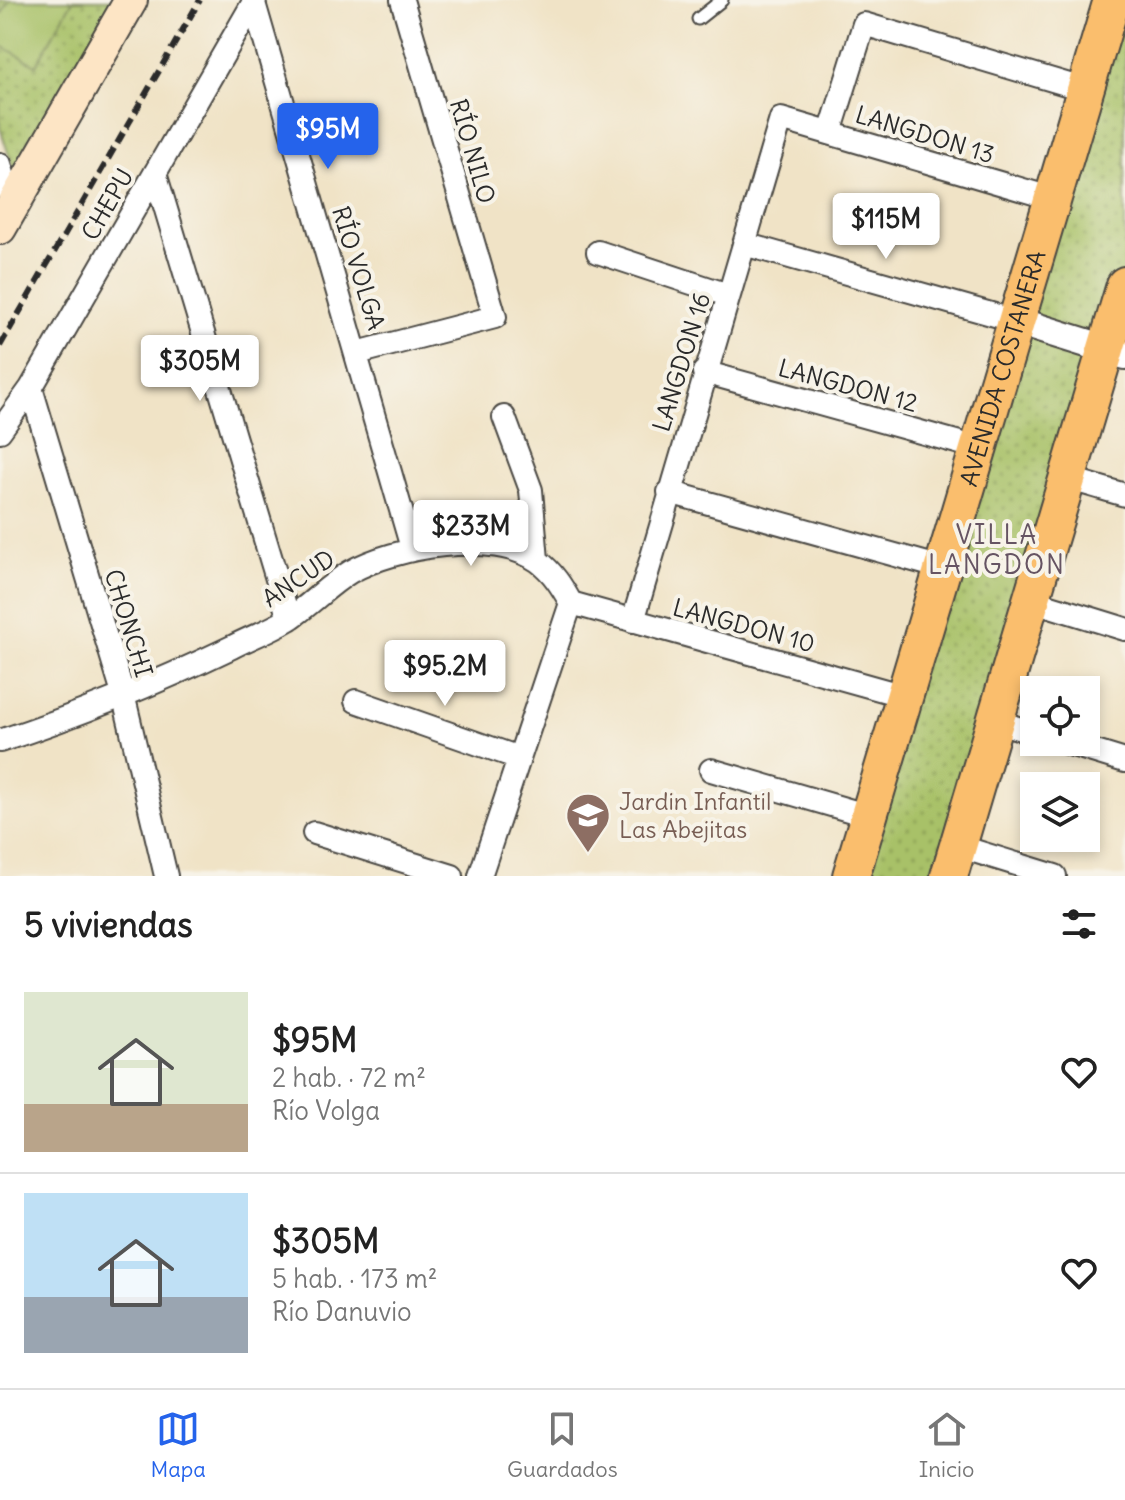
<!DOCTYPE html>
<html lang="es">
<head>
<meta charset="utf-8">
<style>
	:root { --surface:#fff; --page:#f6f6f6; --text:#222; --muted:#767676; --line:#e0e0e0; --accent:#2563eb }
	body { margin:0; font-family:Delius,sans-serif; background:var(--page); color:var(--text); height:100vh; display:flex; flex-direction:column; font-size:30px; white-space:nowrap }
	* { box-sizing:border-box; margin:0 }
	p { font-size:26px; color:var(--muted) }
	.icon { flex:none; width:44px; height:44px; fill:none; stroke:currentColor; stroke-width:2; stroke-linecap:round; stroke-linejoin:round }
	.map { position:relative; height:876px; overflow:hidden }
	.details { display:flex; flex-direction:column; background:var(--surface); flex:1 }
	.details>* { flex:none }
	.buttons { position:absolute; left:1020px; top:676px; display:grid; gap:16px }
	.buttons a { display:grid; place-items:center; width:80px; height:80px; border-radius:0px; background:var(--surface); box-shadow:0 4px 12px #0003; font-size:40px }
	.price { position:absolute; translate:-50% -68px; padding:0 18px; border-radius:8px; background:#fff; color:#222; font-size:26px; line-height:52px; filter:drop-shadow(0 2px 4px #0008) }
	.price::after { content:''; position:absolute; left:50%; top:48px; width:24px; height:18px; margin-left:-12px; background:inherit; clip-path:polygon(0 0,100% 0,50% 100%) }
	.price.on { background:var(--accent); color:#fff }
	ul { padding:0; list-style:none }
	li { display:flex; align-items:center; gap:24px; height:200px; padding:0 24px }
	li+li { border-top:2px solid var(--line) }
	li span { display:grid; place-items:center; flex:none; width:224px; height:160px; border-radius:0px; color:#555 }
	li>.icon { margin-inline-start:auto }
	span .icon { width:96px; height:96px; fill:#fffc; stroke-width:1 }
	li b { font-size:34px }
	h2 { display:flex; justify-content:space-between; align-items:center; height:96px; padding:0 24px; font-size:34px }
	.dock { display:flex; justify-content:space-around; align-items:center; height:112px; border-top:2px solid var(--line); background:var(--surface); font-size:22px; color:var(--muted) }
	.dock a { display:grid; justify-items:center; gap:4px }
	.dock .on { color:var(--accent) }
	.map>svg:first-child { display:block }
</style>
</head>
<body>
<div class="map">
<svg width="1125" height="876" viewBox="0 0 1125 876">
	<defs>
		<pattern id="grass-dots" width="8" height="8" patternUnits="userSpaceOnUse" patternTransform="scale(2)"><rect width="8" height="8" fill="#a8c167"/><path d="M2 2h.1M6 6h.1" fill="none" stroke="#899d55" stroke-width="1.8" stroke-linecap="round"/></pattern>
	</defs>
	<rect width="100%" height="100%" fill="#f7f3e8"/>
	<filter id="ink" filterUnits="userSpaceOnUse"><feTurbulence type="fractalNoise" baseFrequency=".0125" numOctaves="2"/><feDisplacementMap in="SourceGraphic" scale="16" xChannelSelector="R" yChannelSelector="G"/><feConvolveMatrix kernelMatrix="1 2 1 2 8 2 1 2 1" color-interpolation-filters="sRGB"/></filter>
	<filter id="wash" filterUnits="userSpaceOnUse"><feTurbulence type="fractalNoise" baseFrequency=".006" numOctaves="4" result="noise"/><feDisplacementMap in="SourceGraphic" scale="32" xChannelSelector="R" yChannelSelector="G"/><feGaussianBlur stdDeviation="1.8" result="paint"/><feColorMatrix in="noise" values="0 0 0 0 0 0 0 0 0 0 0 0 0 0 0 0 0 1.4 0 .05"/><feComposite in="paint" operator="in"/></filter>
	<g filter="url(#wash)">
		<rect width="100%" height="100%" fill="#f0e3c6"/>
		<path fill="url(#grass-dots)" stroke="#6a7649" stroke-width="2" d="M0,0H116L16,177L0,128Z
			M1125,0V268L944,876H857Z"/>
		<path fill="#a8c167" stroke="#6a7649" stroke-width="2" d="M10,0H73L36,65L0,45V17Z"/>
	</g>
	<g filter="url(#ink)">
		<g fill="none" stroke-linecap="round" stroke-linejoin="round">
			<g stroke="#494742" stroke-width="15">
				<path id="service" d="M698,19L722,0"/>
			</g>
			<g stroke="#494742" stroke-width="26">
				<path id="minor" d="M254,3L412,548
					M830,133L864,24L1086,90
					M0,164L13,208
					M155,173L289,619
					M744,244L1016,321
					M598,252L728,295
					M357,353L495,317L402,0
					M704,372L978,448
					M31,388L123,694L166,876
					M504,417L531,490L537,560
					M0,431L31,388L255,0
					M1067,478L1125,495
					M669,492L942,568
					M1031,600L1125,629
					M571,603L904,696
					M633,621L781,119L1054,199
					M356,701L519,758
					M995,721L1034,733
					M0,741C79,715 157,683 232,647C251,637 274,629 292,617C312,603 329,585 350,572C394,547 493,529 538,561C553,572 562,587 571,603
					M1063,742L1125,761
					M711,770L869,816
					M314,833L452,876
					M958,846L1055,876
					M480,876L571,603"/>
			</g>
			<g stroke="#494742" stroke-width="32">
				<path id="tertiary" d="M1016,321L1125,355"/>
			</g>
			<g stroke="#494742" stroke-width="36">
				<path id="secondary" d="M0,228L131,0"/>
			</g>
			<g stroke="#494742" stroke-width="40">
				<g id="primary">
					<path id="s1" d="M851,876L1112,0"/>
					<path d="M949,876L1125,285"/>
				</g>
			</g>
			<use href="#service" stroke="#fff" stroke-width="11"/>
			<use href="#minor" stroke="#fff" stroke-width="22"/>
			<use href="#tertiary" stroke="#fff" stroke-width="28"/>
			<use href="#secondary" stroke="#fde5c5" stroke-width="32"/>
			<use href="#primary" stroke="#fabe6d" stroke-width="36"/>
			<path stroke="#2b2b2b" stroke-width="6" stroke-dasharray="12 6" stroke-linecap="butt" d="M0,346L200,0"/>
		</g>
	</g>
	<defs>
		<g id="school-pin" transform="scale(2.3)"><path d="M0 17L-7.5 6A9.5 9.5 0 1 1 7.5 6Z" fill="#8d6e63" stroke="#f7f3e8"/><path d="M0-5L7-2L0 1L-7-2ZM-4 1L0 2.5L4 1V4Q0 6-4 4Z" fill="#fff"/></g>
	</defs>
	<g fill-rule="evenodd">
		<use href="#school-pin" x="588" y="815"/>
	</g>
	<g text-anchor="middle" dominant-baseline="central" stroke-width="8" stroke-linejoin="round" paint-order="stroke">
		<g font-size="24" fill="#2b2b2b" stroke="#f7f3e8">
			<text transform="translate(925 134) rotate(17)">LANGDON 13</text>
			<text transform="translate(473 151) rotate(74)">RÍO NILO</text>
			<text transform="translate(107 204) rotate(-60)">CHEPU</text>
			<text transform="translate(359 268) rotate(73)">RÍO VOLGA</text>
			<text transform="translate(681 362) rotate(-73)">LANGDON 16</text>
			<text stroke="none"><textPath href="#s1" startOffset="530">AVENIDA COSTANERA</textPath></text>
			<text transform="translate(848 385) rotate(15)">LANGDON 12</text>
			<text transform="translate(298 578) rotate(-34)">ANCUD</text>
			<text transform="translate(129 623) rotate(73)">CHONCHI</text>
			<text transform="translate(744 625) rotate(15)">LANGDON 10</text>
		</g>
		<g font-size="24" fill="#785e54" stroke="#f7f3e8" text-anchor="start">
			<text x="619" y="801">Jardin Infantil<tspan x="619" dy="28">Las Abejitas</tspan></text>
		</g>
		<g font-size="26" letter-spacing="2" fill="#665463" stroke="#f7f3e8">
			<text x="997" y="534">VILLA<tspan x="997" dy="30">LANGDON</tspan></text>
		</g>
	</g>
</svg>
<div class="buttons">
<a><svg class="icon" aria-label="locate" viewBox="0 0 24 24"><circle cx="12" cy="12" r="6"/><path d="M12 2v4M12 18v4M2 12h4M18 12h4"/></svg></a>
<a><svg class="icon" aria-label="layers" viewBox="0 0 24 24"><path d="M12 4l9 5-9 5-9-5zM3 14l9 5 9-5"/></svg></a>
</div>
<b class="price on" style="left:328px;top:171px">$95M</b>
<b class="price" style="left:886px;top:261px">$115M</b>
<b class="price" style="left:200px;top:403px">$305M</b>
<b class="price" style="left:471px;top:568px">$233M</b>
<b class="price" style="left:445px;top:708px">$95.2M</b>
</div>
<section class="details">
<h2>5 viviendas<svg class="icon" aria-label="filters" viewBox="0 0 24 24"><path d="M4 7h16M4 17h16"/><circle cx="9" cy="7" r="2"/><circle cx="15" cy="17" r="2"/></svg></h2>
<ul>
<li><span style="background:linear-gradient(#dfe7d0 70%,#b9a48a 0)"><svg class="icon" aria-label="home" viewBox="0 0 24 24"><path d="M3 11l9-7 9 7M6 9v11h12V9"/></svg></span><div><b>$95M</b><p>2 hab. · 72 m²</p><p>Río Volga</p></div><svg class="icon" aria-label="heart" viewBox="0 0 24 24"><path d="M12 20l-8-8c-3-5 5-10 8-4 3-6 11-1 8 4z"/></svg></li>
<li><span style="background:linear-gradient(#bfe0f5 65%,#9aa5b1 0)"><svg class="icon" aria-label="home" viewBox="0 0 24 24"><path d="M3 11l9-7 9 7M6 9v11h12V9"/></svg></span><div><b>$305M</b><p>5 hab. · 173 m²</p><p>Río Danuvio</p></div><svg class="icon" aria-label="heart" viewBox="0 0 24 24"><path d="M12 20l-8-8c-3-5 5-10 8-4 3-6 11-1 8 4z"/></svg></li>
</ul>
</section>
<nav class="dock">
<a class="on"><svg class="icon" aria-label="map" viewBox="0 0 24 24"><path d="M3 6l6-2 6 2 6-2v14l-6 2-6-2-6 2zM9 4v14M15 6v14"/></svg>Mapa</a>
<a><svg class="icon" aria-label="saved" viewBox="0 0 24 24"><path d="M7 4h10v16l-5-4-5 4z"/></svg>Guardados</a>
<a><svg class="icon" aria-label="home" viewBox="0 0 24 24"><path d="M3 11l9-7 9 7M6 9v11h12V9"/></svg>Inicio</a>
</nav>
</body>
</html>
